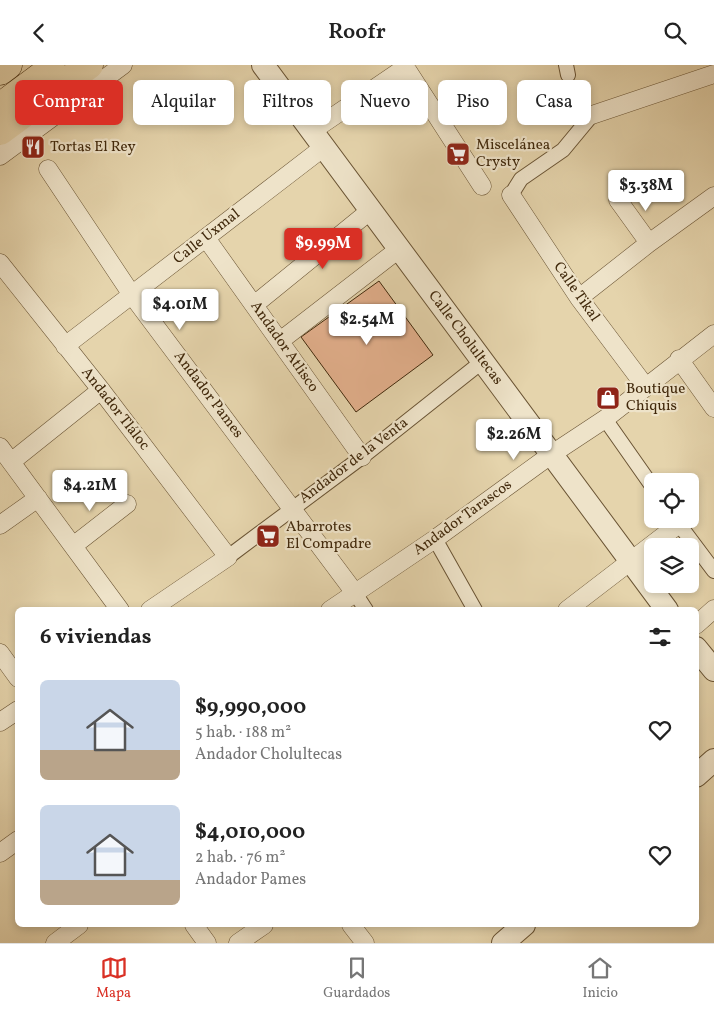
<!DOCTYPE html>
<html lang="es">
<head>
<meta charset="utf-8">
<style>
	:root { --surface:#fff; --page:#f2f2f2; --text:#222; --muted:#767676; --line:#e0e0e0; --accent:#d93025 }
	body { margin:0; font-family:Vollkorn,serif; background:var(--page); color:var(--text); height:100vh; display:flex; flex-direction:column; font-size:19px; white-space:nowrap }
	* { box-sizing:border-box; margin:0 }
	p { font-size:16px; color:var(--muted) }
	.icon { flex:none; width:28px; height:28px; fill:none; stroke:currentColor; stroke-width:2; stroke-linecap:round; stroke-linejoin:round }
	.map { position:relative; flex:1; overflow:hidden }
	.side { position:absolute; left:15px; top:542px; width:684px; height:320px; display:flex; flex-direction:column; background:var(--surface); border-radius:8px; box-shadow:0 2px 8px #0003 }
	.side>* { flex:none }
	.hud { position:absolute; left:15px; top:15px; width:685px; height:45px; display:flex; gap:10px }
	.tools { position:absolute; left:644px; top:408px; display:grid; gap:10px }
	.tools a { display:grid; place-items:center; width:55px; height:55px; border-radius:8px; background:var(--surface); box-shadow:0 2px 8px #0003; font-size:25px }
	.price { position:absolute; translate:-50% -42px; padding:0 11px; border-radius:5px; background:#fff; color:#222; font-size:16px; line-height:32px; filter:drop-shadow(0 1px 2px #0008) }
	.price::after { content:''; position:absolute; left:50%; top:30px; width:15px; height:11px; margin-left:-8px; background:inherit; clip-path:polygon(0 0,100% 0,50% 100%) }
	.price.selected { background:var(--accent); color:#fff }
	ul { padding:0; list-style:none }
	li { display:flex; align-items:center; gap:15px; height:125px; padding:0 25px }
	li span { display:grid; place-items:center; flex:none; width:140px; height:100px; border-radius:8px; color:#555 }
	li>.icon { margin-inline-start:auto }
	span .icon { width:60px; height:60px; fill:#fffc; stroke-width:1 }
	li b { font-size:21px }
	h2 { display:flex; justify-content:space-between; align-items:center; height:60px; padding:0 25px; font-size:21px }
	.tag { padding:0 18px; border-radius:8px; background:var(--surface); box-shadow:0 2px 8px #0003; font-size:18px; line-height:45px }
	.tag.selected { background:var(--accent); color:#fff }
	header { display:flex; justify-content:space-between; align-items:center; height:65px; padding:0 25px; background:var(--surface); font-size:22px; font-weight:600 }
	.tabs { display:flex; justify-content:space-around; align-items:center; height:70px; border-top:1px solid var(--line); background:var(--surface); font-size:14px; color:var(--muted) }
	.tabs a { display:grid; justify-items:center; gap:2px }
	.tabs .selected { color:var(--accent) }
	.map>svg:first-child { display:block }
</style>
</head>
<body>
<header><svg class="icon" aria-label="back" viewBox="0 0 24 24"><path d="M15 5l-7 7 7 7"/></svg>Roofr<svg class="icon" aria-label="search" viewBox="0 0 24 24"><circle cx="10" cy="10" r="6"/><path d="M15 15l6 6"/></svg></header>
<div class="map">
<svg width="714" height="878" viewBox="0 0 714 878">
	<rect width="100%" height="100%" fill="#e5d4ac"/>
	<filter id="stains"><feTurbulence type="fractalNoise" baseFrequency=".004" numOctaves="4"/><feColorMatrix values="0 0 0 0 .2 0 0 0 0 .09 0 0 0 0 .02 0 0 0 .5 -.17"/></filter>
	<radialGradient id="worn" r=".72"><stop offset=".6" stop-color="#630" stop-opacity="0"/><stop offset="1" stop-color="#630" stop-opacity=".3"/></radialGradient>
	<path fill="#e3b08d" stroke="#41290c" d="M379,216L433,290L356,347L301,272Z"/>
	<g fill="none" stroke-linecap="round" stroke-linejoin="round">
		<g stroke="#6a5434" stroke-width="16">
			<path id="pedestrian" d="M566,0L568,10
				M511,130L521,114L563,85L592,50
				M605,354L652,421
				M675,454L714,506
				M435,474L475,545
				M228,492L362,392L483,296
				M355,528L366,545"/>
		</g>
		<g stroke="#6a5434" stroke-width="19">
			<path id="minor" d="M404,0L482,121
				M592,50L714,9
				M312,66L406,2
				M0,91L123,0
				M48,104L132,230L355,528
				M511,130L579,233L645,321
				M618,135L649,178
				M206,173L362,392
				M0,198L101,325L228,492L150,545
				M579,233L649,178L714,131
				M254,240L371,145
				M280,276L399,184
				M65,281L324,82
				M679,294L714,343
				M0,382L120,545
				M11,397L101,325
				M0,460L38,433
				M73,481L127,439
				M330,545L435,474L552,389L605,354L714,269
				M567,545L679,459
				M696,560L714,544
				M0,588L18,613
				M0,657L18,645
				M0,788L18,775
				M194,860L207,878
				M351,860L365,878
				M55,878L79,860
				M238,878L264,860"/>
		</g>
		<g stroke="#6a5434" stroke-width="24">
			<path id="tertiary" d="M263,0L667,545
				M696,583L714,605
				M696,711L714,695
				M503,878L524,860"/>
		</g>
		<g stroke="#41290c" stroke-width="29">
			<path id="primary" d="M0,6L8,0
				M0,42L51,4
				M0,66L89,0"/>
		</g>
		<use href="#pedestrian" stroke="#eee3c9" stroke-width="14"/>
		<use href="#minor" stroke="#eee3c9" stroke-width="18"/>
		<use href="#tertiary" stroke="#eee3c9" stroke-width="22"/>
		<use href="#primary" stroke="#e5d4ac" stroke-width="28"/>
	</g>
	<defs>
		<g id="restaurant-square" transform="scale(1.25)"><rect x="-9" y="-9" width="18" height="18" rx="4" fill="#8f2418" stroke="#eee3c9"/><path d="M-5-6h1v4h1v-4h1v4h1v-4h1v5L-1.5 .5V6h-2V.5L-5-1ZM5-6V6H3V1.5H1.5Q1.5-4 5-6Z" fill="#fff"/></g>
		<g id="supermarket-square" transform="scale(1.25)"><rect x="-9" y="-9" width="18" height="18" rx="4" fill="#8f2418" stroke="#eee3c9"/><path d="M-6-5.5h2.5l.6 2H6L4.5 2H-2.5L-4.4-4H-6ZM-1.5 3.2a1.3 1.3 0 1 0 .1 0ZM3 3.2a1.3 1.3 0 1 0 .1 0Z" fill="#fff"/></g>
		<g id="shop-square" transform="scale(1.25)"><rect x="-9" y="-9" width="18" height="18" rx="4" fill="#8f2418" stroke="#eee3c9"/><path d="M-5-2.5h2.3a2.7 3.5 0 0 1 5.4 0H5L5.5 6h-11ZM-1.5-2.5h3a1.5 2.3 0 0 0-3 0Z" fill="#fff"/></g>
	</defs>
	<g fill-rule="evenodd">
		<use href="#restaurant-square" x="33" y="82"/>
		<use href="#supermarket-square" x="458" y="89"/>
		<use href="#shop-square" x="608" y="333"/>
		<use href="#supermarket-square" x="268" y="471"/>
	</g>
	<g text-anchor="middle" dominant-baseline="central" stroke-width="4.5" stroke-linejoin="round" paint-order="stroke">
		<g font-size="15" fill="#41290c" stroke="#eee3c9" text-anchor="start">
			<text x="476" y="80">Miscelánea<tspan x="476" dy="17">Crysty</tspan></text>
			<text x="50" y="82">Tortas El Rey</text>
			<text x="626" y="324">Boutique<tspan x="626" dy="17">Chiquis</tspan></text>
			<text x="286" y="462">Abarrotes<tspan x="286" dy="17">El Compadre</tspan></text>
		</g>
		<g font-size="15" fill="#41290c" stroke="#eee3c9">
			<text transform="translate(207 172) rotate(-38)">Calle Uxmal</text>
			<text transform="translate(576 227) rotate(55)">Calle Tikal</text>
			<text transform="translate(465 273) rotate(53)">Calle Cholultecas</text>
			<text transform="translate(284 282) rotate(55)">Andador Atlisco</text>
			<text transform="translate(208 330) rotate(53)">Andador Pames</text>
			<text transform="translate(115 344) rotate(52)">Andador Tláloc</text>
			<text transform="translate(354 396) rotate(-37)">Andador de la Venta</text>
			<text transform="translate(463 453) rotate(-36)">Andador Tarascos</text>
		</g>
	</g>
	<rect width="100%" height="100%" filter="url(#stains)"/>
	<rect width="100%" height="100%" fill="url(#worn)"/>
</svg>
<div class="tools">
<a><svg class="icon" aria-label="locate" viewBox="0 0 24 24"><circle cx="12" cy="12" r="6"/><path d="M12 2v4M12 18v4M2 12h4M18 12h4"/></svg></a>
<a><svg class="icon" aria-label="layers" viewBox="0 0 24 24"><path d="M12 4l9 5-9 5-9-5zM3 14l9 5 9-5"/></svg></a>
</div>
<b class="price" style="left:646px;top:147px">$3.38M</b>
<b class="price selected" style="left:323px;top:205px">$9.99M</b>
<b class="price" style="left:180px;top:266px">$4.01M</b>
<b class="price" style="left:367px;top:281px">$2.54M</b>
<b class="price" style="left:514px;top:396px">$2.26M</b>
<b class="price" style="left:90px;top:447px">$4.21M</b>
<div class="hud">
<a class="tag selected">Comprar</a>
<a class="tag">Alquilar</a>
<a class="tag">Filtros</a>
<a class="tag">Nuevo</a>
<a class="tag">Piso</a>
<a class="tag">Casa</a>
</div>
<section class="side">
<h2>6 viviendas<svg class="icon" aria-label="filters" viewBox="0 0 24 24"><path d="M4 7h16M4 17h16"/><circle cx="9" cy="7" r="2"/><circle cx="15" cy="17" r="2"/></svg></h2>
<ul>
<li><span style="background:linear-gradient(#c9d6e8 70%,#b9a48a 0)"><svg class="icon" aria-label="home" viewBox="0 0 24 24"><path d="M3 11l9-7 9 7M6 9v11h12V9"/></svg></span><div><b>$9,990,000</b><p>5 hab. · 188 m²</p><p>Andador Cholultecas</p></div><svg class="icon" aria-label="heart" viewBox="0 0 24 24"><path d="M12 20l-8-8c-3-5 5-10 8-4 3-6 11-1 8 4z"/></svg></li>
<li><span style="background:linear-gradient(#c9d6e8 75%,#b9a48a 0)"><svg class="icon" aria-label="home" viewBox="0 0 24 24"><path d="M3 11l9-7 9 7M6 9v11h12V9"/></svg></span><div><b>$4,010,000</b><p>2 hab. · 76 m²</p><p>Andador Pames</p></div><svg class="icon" aria-label="heart" viewBox="0 0 24 24"><path d="M12 20l-8-8c-3-5 5-10 8-4 3-6 11-1 8 4z"/></svg></li>
</ul>
</section>
</div>
<nav class="tabs">
<a class="selected"><svg class="icon" aria-label="map" viewBox="0 0 24 24"><path d="M3 6l6-2 6 2 6-2v14l-6 2-6-2-6 2zM9 4v14M15 6v14"/></svg>Mapa</a>
<a><svg class="icon" aria-label="saved" viewBox="0 0 24 24"><path d="M7 4h10v16l-5-4-5 4z"/></svg>Guardados</a>
<a><svg class="icon" aria-label="home" viewBox="0 0 24 24"><path d="M3 11l9-7 9 7M6 9v11h12V9"/></svg>Inicio</a>
</nav>
</body>
</html>
